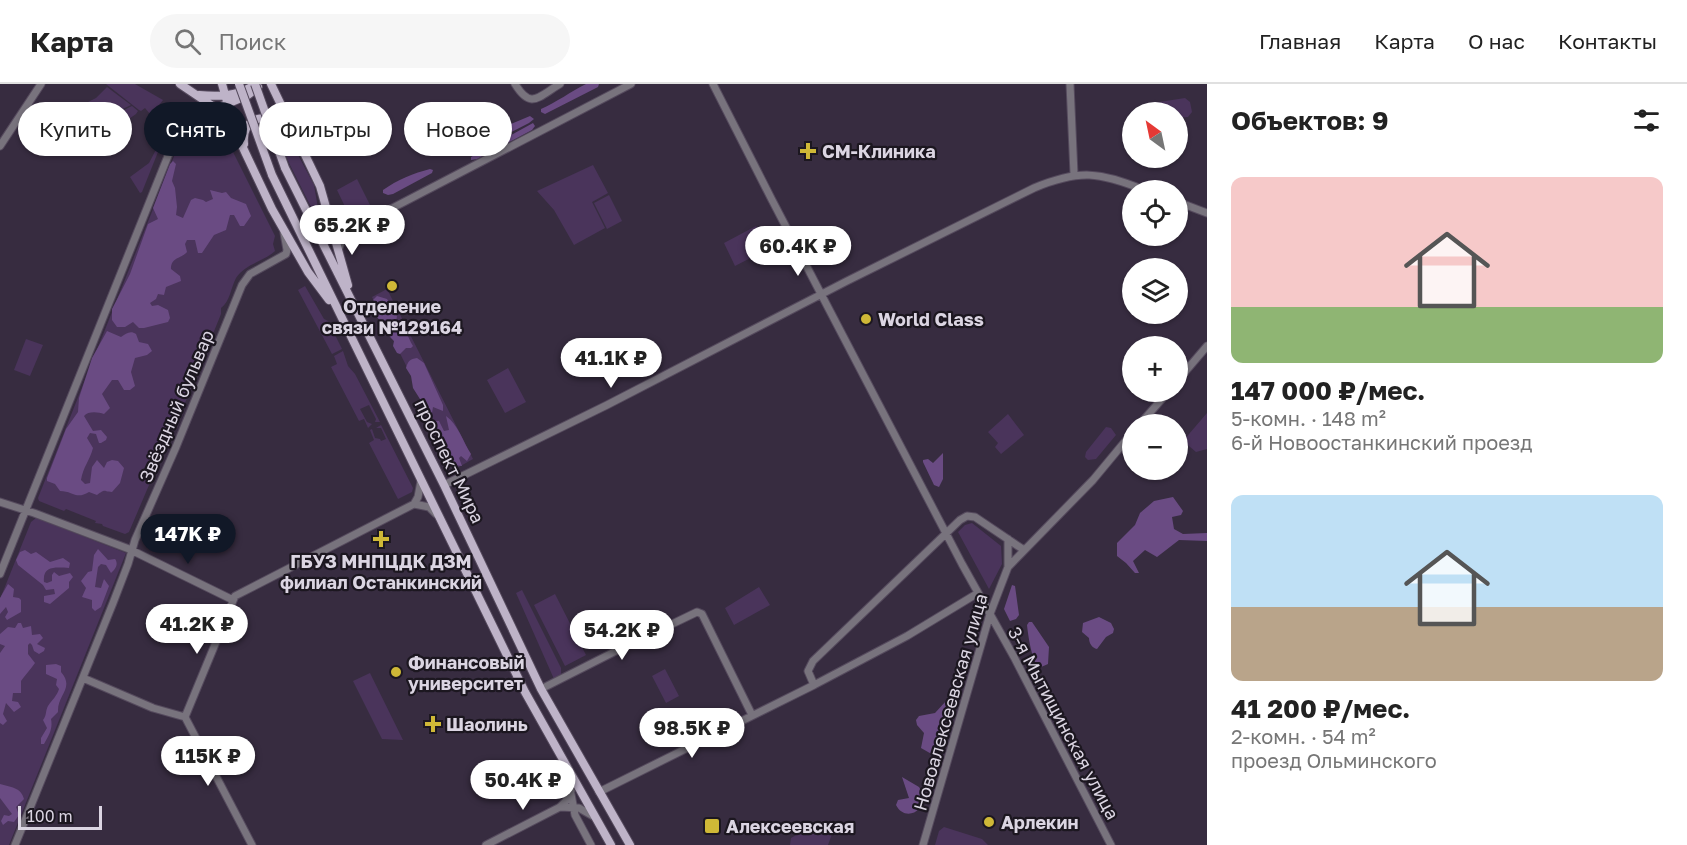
<!DOCTYPE html>
<html lang="ru">
<head>
<meta charset="utf-8">
<style>
	:root { --surface:#fff; --page:#f6f6f6; --text:#222; --muted:#767676; --line:#e0e0e0; --accent:#111827 }
	body { margin:0; font-family:"Golos Text",sans-serif; background:var(--page); color:var(--text); height:100vh; display:flex; flex-direction:column; font-size:22px; white-space:nowrap }
	* { box-sizing:border-box; margin:0 }
	p { font-size:20px; color:var(--muted) }
	.icon { flex:none; width:33px; height:33px; fill:none; stroke:currentColor; stroke-width:2; stroke-linecap:round; stroke-linejoin:round }
	.map { position:relative; flex:1; overflow:hidden }
	.side { display:flex; flex-direction:column; background:var(--surface); width:480px }
	.side>* { flex:none }
	.top-card { position:absolute; left:18px; top:18px; width:570px; height:54px; display:flex; gap:12px }
	.needle { width:39px; rotate:327deg }
	.controls { position:absolute; left:1122px; top:18px; display:grid; gap:12px }
	.controls a { display:grid; place-items:center; width:66px; height:66px; border-radius:50%; background:var(--surface); box-shadow:0 2px 4px #0004; font-size:30px }
	.scale { position:absolute; left:18px; bottom:15px; width:84px; box-sizing:border-box; padding-left:6px; border:3px solid #dbd5e2; border-top:0; font-size:16px; line-height:21px; white-space:nowrap; color:#dbd5e2; -webkit-text-stroke:4px #1c1720; paint-order:stroke }
	.price { position:absolute; translate:-50% -51px; padding:0 14px; border-radius:21px; background:#fff; color:#222; font-size:20px; line-height:39px; filter:drop-shadow(0 2px 3px #0008) }
	.price::after { content:''; position:absolute; left:50%; top:36px; width:18px; height:14px; margin-left:-9px; background:inherit; clip-path:polygon(0 0,100% 0,50% 100%) }
	.price.on { background:var(--accent); color:#fff }
	ul { padding:0; list-style:none }
	li { display:grid; align-content:center; gap:12px; height:318px; padding:0 24px }
	li span { display:grid; place-items:center; height:186px; border-radius:12px; color:#555 }
	li>.icon { margin-inline-start:auto }
	span .icon { width:108px; height:108px; fill:#fffc; stroke-width:1 }
	li b { font-size:26px }
	h2 { display:flex; justify-content:space-between; align-items:center; height:72px; padding:0 24px; font-size:26px }
	.tag { padding:0 21px; border-radius:27px; background:var(--surface); box-shadow:0 2px 4px #0004; font-size:21px; line-height:54px }
	.tag.on { background:var(--accent); color:#fff }
	header { display:flex; align-items:center; gap:36px; box-sizing:border-box; height:84px; padding:0 30px; background:var(--surface); border-bottom:2px solid var(--line) }
	header strong { font-size:28px }
	nav { display:flex; gap:33px; margin-inline-start:auto; font-size:21px }
	.search { width:420px; height:54px; background:var(--page); display:flex; align-items:center; gap:15px; box-sizing:border-box; padding:0 21px; border-radius:33px; color:var(--muted); font-size:22px }
	main { display:flex; flex:1; min-height:0 }
	.map>svg:first-child { display:block }
</style>
</head>
<body>
<header>
<strong>Карта</strong>
<div class="search"><svg class="icon" aria-label="search" viewBox="0 0 24 24"><circle cx="10" cy="10" r="6"/><path d="M15 15l6 6"/></svg>Поиск</div>
<nav><a>Главная</a><a>Карта</a><a>О нас</a><a>Контакты</a></nav>
</header>
<main>
<div class="map">
<svg width="1207" height="761" viewBox="0 0 1207 761">
	<rect width="100%" height="100%" fill="#372c40"/>
	<path fill="#4a345b" d="M106,0H135L163,16L156,25L150,30L145,24L141,27L139,26Z
		M107,3L131,21L96,38L95,34L94,44L80,23L85,20L88,22L86,19L96,14Z
		M1185,14L1190,18L1192,28L1188,33L1178,34V28H1150L1149,23L1153,19Z
		M132,22L138,27L136,30L99,56L96,55L93,50L96,40Z
		M206,38L219,45L225,52L275,152L273,160L275,167C263,178 246,179 236,194C231,203 230,218 221,224V230L176,341L171,346L172,352L166,366L155,387L129,448L125,450L103,442L102,440L95,439L96,437L66,425L64,427L39,417L38,414L173,75L176,67Z
		M272,39L280,41L287,50L314,101L320,136L328,157L289,79Z
		M161,56L162,58L142,108L140,109L130,93L149,79Z
		M593,81L608,109L592,118L605,144L574,161L554,126L537,107Z
		M357,95L371,123L350,133L337,106Z
		M609,111L622,137L607,145L594,119Z
		M756,142L768,165L735,182L724,159Z
		M305,202L324,235L328,237L342,265L332,270L298,206Z
		M387,205L473,375L457,384L372,213Z
		M26,255L43,261L30,292L14,286Z
		M343,267L348,282L355,290L380,338H375L376,335L369,321L360,325L367,338L372,340L368,344L364,335L359,337L331,283L337,280L334,272Z
		M508,284L526,318L505,329L487,296Z
		M1207,329V365L1196,368L1183,357Z
		M1008,330L1024,351L1001,370L995,363L998,359L988,348Z
		M381,341L413,404L412,408L398,415L369,359L374,356L370,346L372,345L375,354L380,355L381,357L386,355L381,344H376Z
		M1106,343L1111,344L1116,351L1096,375L1088,376L1085,373L1086,368Z
		M36,434L126,469L9,761H0V515L31,438Z
		M972,439L1001,462L1002,480L989,505L958,448L965,441Z
		M759,503L770,521L734,541L725,524Z
		M522,506L561,584V590L554,595L516,509Z
		M555,510L586,571L565,582L534,521Z
		M665,585L679,612L666,619L652,592Z
		M370,589L403,656L382,655L353,597Z
		M824,736L826,739L832,736L835,742L828,761H790L791,754Z
		M944,743L982,755L988,761H935L939,747Z"/>
	<path fill="#6a4b83" d="M586,0H599L598,3L545,30L541,28V25C557,18 570,8 586,0Z
		M530,32L534,35L529,39L482,63L468,67L469,61L499,45Z
		M533,39L535,42L532,46L477,75L471,76V73Z
		M173,77L176,80L172,97L175,104L177,123L176,131L183,134L191,116L195,114L203,116L206,118L213,115L210,106L222,109L226,108L231,114L246,120L251,132L244,142H240L234,131H230L226,146L214,151L202,169H198L195,156H187L185,160L187,168C181,175 171,173 171,185L180,192L181,197L166,203L164,211L158,210L156,215L150,219L152,222L158,221L168,226L170,234L168,238L144,244H139L133,238L125,243H117L112,236V225L130,190L148,140L158,135L153,124L170,80Z
		M430,85L433,86L432,89L393,110L388,111L383,109V106C397,96 414,89 430,85Z
		M377,212L387,215L397,232L396,238C407,245 407,252 413,262L411,264H406L400,270L397,269L393,262L394,257C386,250 384,241 377,233L379,222L373,216Z
		M107,247L121,253C126,250 130,246 136,250L139,258L148,260L152,267L147,271L135,274L131,288L135,302L130,306H124L118,296H112L102,310L110,324L104,330C98,328 88,327 84,332L93,347L101,346L107,353L106,356L101,359H99L96,350L90,349L87,354L93,364C90,376 83,383 81,396L85,400L90,399L92,383L97,376L104,384L107,378L112,376L118,377L124,384L120,399L112,408C102,408 107,404 97,411L89,408C76,416 73,407 60,407L55,400L47,397V394L66,345L78,328L79,314L92,274Z
		M417,274L424,279L443,321V327L433,323L432,329L430,331L413,304L411,292L406,284C408,277 410,275 417,274Z
		M446,332C458,340 463,358 471,370L467,377L461,372L459,374L462,382L453,381C447,369 442,358 435,347L436,337H439L444,347L449,346Z
		M943,369V395L939,403L934,401L923,378V376L928,375L933,379Z
		M1173,413L1183,427L1181,431L1172,433L1174,445L1183,450L1207,449V457L1179,456L1157,473L1145,466L1133,477L1139,489H1135L1126,479L1117,472V459L1135,441L1140,429L1154,417Z
		M98,465L108,476L115,475C119,480 115,486 111,489L106,481L101,480L98,483L95,503L101,504L104,495L109,502L101,523L95,527L92,524V516L82,513L86,504L81,497L88,488L92,487L94,471Z
		M25,466L31,470L36,468L50,478L63,474L70,479L69,484C59,484 42,480 44,498L47,499L52,497V491L54,488L59,492L70,489L73,493L69,498V504L50,520L44,518V512L55,510L54,505L46,506L43,501L18,481L16,476L20,468Z
		M8,500L14,505L13,513L19,514L21,516V528L7,536L5,533L8,528L6,523L0,530V514Z
		M1012,501L1015,502L1019,531L1016,535L1010,537L1004,525Z
		M1099,533L1111,539L1114,545L1113,549L1106,553L1097,565C1092,564 1089,559 1089,554L1082,548L1083,539Z
		M1029,538H1032L1049,563L1048,580L1039,584C1032,578 1028,551 1027,541Z
		M18,539H21L23,544L31,542L32,551L40,550L43,554L37,560L45,564L44,567L39,570L34,567L32,561L30,559L28,561V570L35,579C30,586 25,591 21,597V609H13L12,617L18,618L21,623L14,628L6,619L3,630L7,637L3,641L0,639V569L5,562L0,560V550L8,543L15,544Z
		M56,580L61,582V588C75,604 57,611 58,628L51,635C53,645 49,651 44,660H41V654L47,644L43,636C47,631 45,628 48,622C52,616 57,612 59,605L56,601L57,595L46,590V581Z
		M946,617L951,618C950,633 942,642 940,653C939,661 941,665 935,672L921,664L924,649L917,641L916,636L919,632L935,629Z
		M902,693L919,703L924,712C924,729 904,737 896,721L898,716L909,714Z
		M0,700C10,703 21,703 24,715L16,723L19,731L14,738L8,737L3,741L1,737L4,731L9,732L12,730L0,714Z"/>
	<g fill="none" stroke-linecap="round" stroke-linejoin="round">
		<g stroke="#554a5d" stroke-width="9">
			<path id="minor" d="M515,0C531,26 538,13 560,0
				M713,0L772,116L962,480L1014,573L1111,761
				M1070,0L1074,90
				M0,62L41,0
				M1178,118L1207,129
				M330,135C343,156 364,132 381,130L631,0
				M339,164L343,153L376,135L381,130
				M1178,296L1207,262
				M1140,340L1168,308
				M444,401L607,321L847,197L1034,104C1080,85 1099,88 1144,106
				M0,418L34,429L129,465L233,516
				M414,420L418,413L421,397
				M1008,455V483
				M0,490L170,67L201,33L217,25
				M83,594L153,624L185,633L252,761
				M814,601L808,587L813,577L960,436L967,432L975,433L1024,466
				M541,605L614,568L697,528L702,530L752,631
				M185,633L235,512L414,420L429,423L436,430
				M566,684L575,731L591,761
				M599,708L814,601L907,552L978,509
				M560,723L579,724L593,732
				M15,761L113,519L128,480L135,456L176,363L242,201L250,190L286,170L287,166L284,149
				M486,761L560,723L566,717L571,707
				M923,761L990,530L1008,483L1093,396L1132,349"/>
		</g>
		<g stroke="#554a5d" stroke-width="10">
			<path id="major" d="M180,0L217,25L229,39
				M222,0L236,49L272,125L308,188L329,216
				M271,0L320,102L348,201
				M199,11C220,13 239,12 256,0
				M222,22L248,11L258,3
				M244,60C241,29 272,29 291,43
				M285,84L444,401L541,605L630,761
				M272,91L525,608L611,761"/>
		</g>
		<use href="#minor" stroke="#78737d" stroke-width="7"/>
		<use href="#major" stroke="#beb3c8" stroke-width="8"/>
		<g stroke="#554a5d" stroke-width="10" stroke-linecap="butt">
			<path id="major-bridge" d="M239,0L272,91
				M255,0L285,84"/>
		</g>
		<use href="#major-bridge" stroke="#beb3c8" stroke-width="8"/>
	</g>
	<g fill="#cfb837" stroke="#1c1720" stroke-width="2">
		<path d="M805 58h6v6h6v6h-6v6h-6v-6h-6v-6h6z"/>
		<circle cx="392" cy="202" r="6"/>
		<circle cx="866" cy="235" r="6"/>
		<path d="M378 446h6v6h6v6h-6v6h-6v-6h-6v-6h6z"/>
		<circle cx="396" cy="588" r="6"/>
		<path d="M430 631h6v6h6v6h-6v6h-6v-6h-6v-6h6z"/>
		<circle cx="989" cy="738" r="6"/>
		<rect x="704" y="734" width="16" height="16" rx="3"/>
	</g>
	<g text-anchor="middle" dominant-baseline="central" stroke-width="4.5" stroke-linejoin="round" paint-order="stroke">
		<g font-size="18" font-weight="bold" fill="#dbd5e2" stroke="#1c1720" text-anchor="start">
			<text x="822" y="67">СМ-Клиника</text>
			<text x="392" y="222" text-anchor="middle">Отделение<tspan x="392" dy="21">связи №129164</tspan></text>
			<text x="878" y="235">World Class</text>
			<text x="381" y="477" text-anchor="middle">ГБУЗ МНПЦДК ДЗМ<tspan x="381" dy="21">филиал Останкинский</tspan></text>
			<text x="408" y="578">Финансовый<tspan x="408" dy="21">университет</tspan></text>
			<text x="446" y="640">Шаолинь</text>
			<text x="1001" y="738">Арлекин</text>
			<text x="726" y="742">Алексеевская</text>
		</g>
		<g font-size="18" fill="#dbd5e2" stroke="#1c1720">
			<text transform="translate(176 322) rotate(-67)">Звёздный бульвар</text>
			<text transform="translate(450 377) rotate(64)">проспект Мира</text>
			<text transform="translate(950 618) rotate(-74)">Новоалексеевская улица</text>
			<text transform="translate(1064 639) rotate(62)">3-я Мытищинская улица</text>
		</g>
	</g>
</svg>
<div class="controls">
<a><svg class="needle" viewBox="-14 -14 28 28"><path d="M0-13l5 13h-10z" fill="#e53935"/><path d="M0 13l5-13h-10z" fill="#767676"/></svg></a>
<a><svg class="icon" aria-label="locate" viewBox="0 0 24 24"><circle cx="12" cy="12" r="6"/><path d="M12 2v4M12 18v4M2 12h4M18 12h4"/></svg></a>
<a><svg class="icon" aria-label="layers" viewBox="0 0 24 24"><path d="M12 4l9 5-9 5-9-5zM3 14l9 5 9-5"/></svg></a>
<a>+</a>
<a>−</a>
</div>
<div class="scale">100 m</div>
<b class="price" style="left:352px;top:172px">65.2K ₽</b>
<b class="price" style="left:798px;top:193px">60.4K ₽</b>
<b class="price" style="left:611px;top:305px">41.1K ₽</b>
<b class="price on" style="left:188px;top:481px">147K ₽</b>
<b class="price" style="left:197px;top:571px">41.2K ₽</b>
<b class="price" style="left:622px;top:577px">54.2K ₽</b>
<b class="price" style="left:692px;top:675px">98.5K ₽</b>
<b class="price" style="left:208px;top:703px">115K ₽</b>
<b class="price" style="left:523px;top:727px">50.4K ₽</b>
<div class="top-card">
<a class="tag">Купить</a>
<a class="tag on">Снять</a>
<a class="tag">Фильтры</a>
<a class="tag">Новое</a>
</div>
</div>
<section class="side">
<h2>Объектов: 9<svg class="icon" aria-label="filters" viewBox="0 0 24 24"><path d="M4 7h16M4 17h16"/><circle cx="9" cy="7" r="2"/><circle cx="15" cy="17" r="2"/></svg></h2>
<ul>
<li><span style="background:linear-gradient(#f6c9c9 70%,#8fb573 0)"><svg class="icon" aria-label="home" viewBox="0 0 24 24"><path d="M3 11l9-7 9 7M6 9v11h12V9"/></svg></span><div><b>147 000 ₽/мес.</b><p>5-комн. · 148 m²</p><p>6-й Новоостанкинский проезд</p></div></li>
<li><span style="background:linear-gradient(#bfe0f5 60%,#b9a48a 0)"><svg class="icon" aria-label="home" viewBox="0 0 24 24"><path d="M3 11l9-7 9 7M6 9v11h12V9"/></svg></span><div><b>41 200 ₽/мес.</b><p>2-комн. · 54 m²</p><p>проезд Ольминского</p></div></li>
</ul>
</section>
</main>
</body>
</html>
